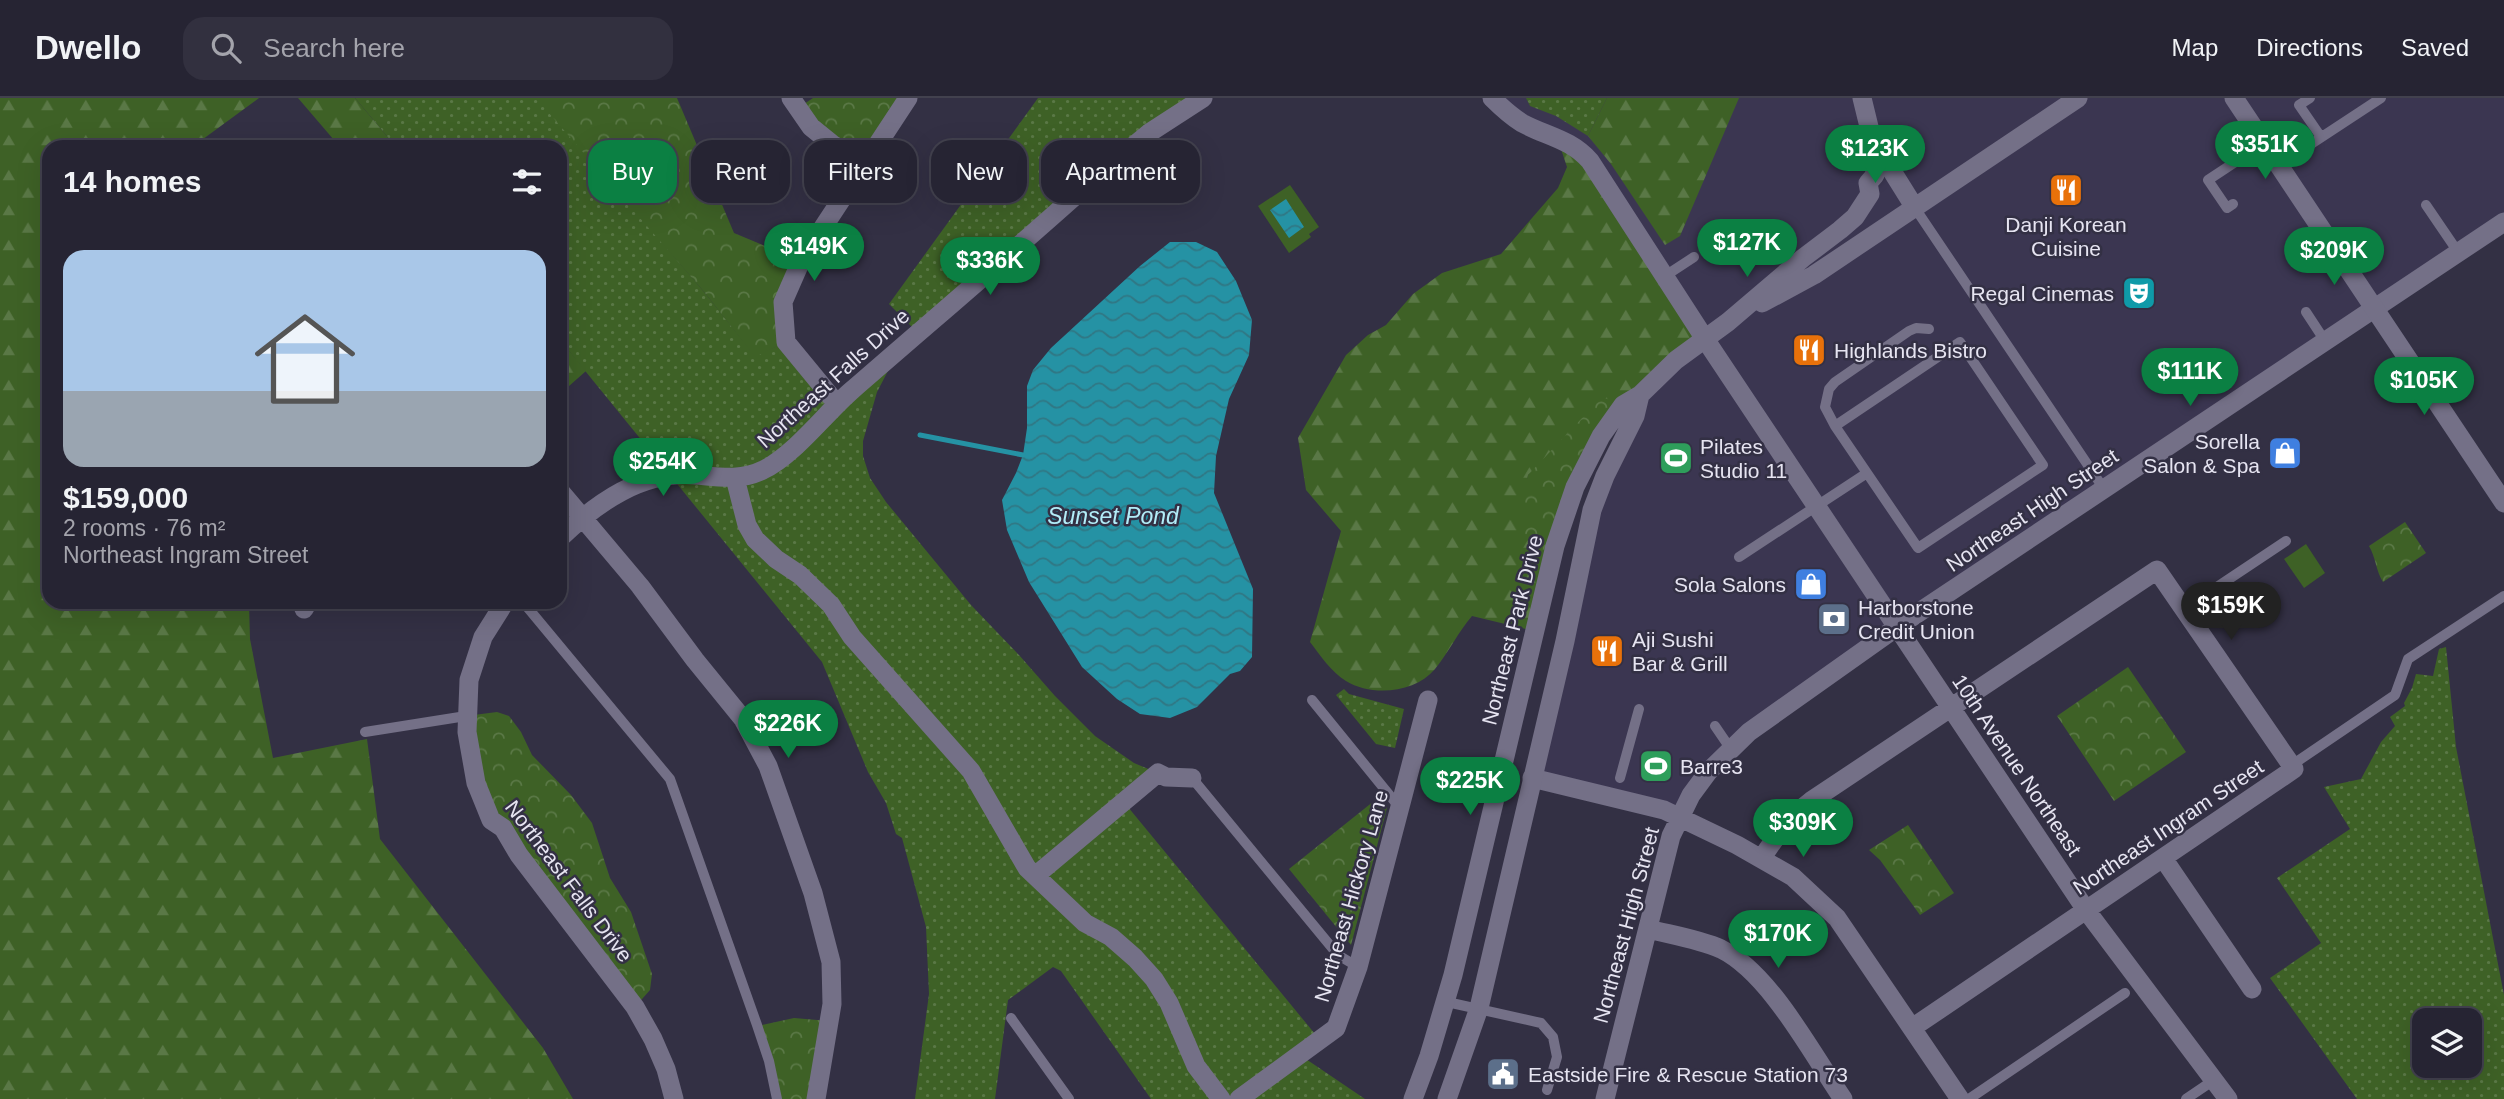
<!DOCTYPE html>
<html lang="en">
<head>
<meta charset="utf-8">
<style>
	:root { --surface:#262433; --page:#32303f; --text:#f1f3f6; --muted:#a4a4ac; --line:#42414e; --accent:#0b8043 }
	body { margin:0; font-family:Helvetica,sans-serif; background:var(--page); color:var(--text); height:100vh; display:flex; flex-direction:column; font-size:26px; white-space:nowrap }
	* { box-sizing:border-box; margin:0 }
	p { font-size:23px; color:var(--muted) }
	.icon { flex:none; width:38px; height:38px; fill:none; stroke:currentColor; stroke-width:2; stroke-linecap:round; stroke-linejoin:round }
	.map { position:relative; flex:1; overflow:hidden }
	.side { position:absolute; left:42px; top:42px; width:525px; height:469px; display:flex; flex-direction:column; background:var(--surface); border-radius:21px; box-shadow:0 7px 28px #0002,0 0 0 2px var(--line) }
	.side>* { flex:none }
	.hud { position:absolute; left:588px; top:42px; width:665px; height:63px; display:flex; gap:14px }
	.controls { position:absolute; left:2412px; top:910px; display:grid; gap:14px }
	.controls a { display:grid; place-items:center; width:70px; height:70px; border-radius:14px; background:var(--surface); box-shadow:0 7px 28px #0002,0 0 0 2px var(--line); font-size:35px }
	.price { position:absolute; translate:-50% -60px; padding:0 16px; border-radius:24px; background:var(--accent); color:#fff; font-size:23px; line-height:46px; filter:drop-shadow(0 2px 4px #0008) }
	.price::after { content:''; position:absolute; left:50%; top:42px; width:21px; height:16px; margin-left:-10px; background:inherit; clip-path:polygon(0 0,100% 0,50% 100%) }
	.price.current { background:#222; color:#fff }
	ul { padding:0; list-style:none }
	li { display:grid; align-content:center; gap:14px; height:371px; padding:0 21px }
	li+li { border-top:2px solid var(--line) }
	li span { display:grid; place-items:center; height:217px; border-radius:21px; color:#555 }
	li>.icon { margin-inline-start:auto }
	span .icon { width:126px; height:126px; fill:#fffc; stroke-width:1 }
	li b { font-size:30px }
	h2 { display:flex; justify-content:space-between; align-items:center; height:84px; padding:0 21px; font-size:30px }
	.pill { padding:0 24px; border-radius:21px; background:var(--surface); box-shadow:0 7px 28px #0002,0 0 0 2px var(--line); font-size:24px; line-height:63px }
	.pill.current { background:var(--accent); color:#fff }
	header { display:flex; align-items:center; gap:42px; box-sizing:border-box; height:98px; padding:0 35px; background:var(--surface); border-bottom:2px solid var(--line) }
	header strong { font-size:33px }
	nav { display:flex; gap:38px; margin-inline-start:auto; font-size:24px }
	.search { width:490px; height:63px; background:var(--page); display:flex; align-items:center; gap:18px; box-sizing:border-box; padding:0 24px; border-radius:21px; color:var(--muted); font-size:26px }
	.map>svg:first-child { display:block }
</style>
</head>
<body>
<header>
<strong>Dwello</strong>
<div class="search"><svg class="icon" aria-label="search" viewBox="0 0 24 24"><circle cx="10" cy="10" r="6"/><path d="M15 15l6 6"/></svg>Search here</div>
<nav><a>Map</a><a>Directions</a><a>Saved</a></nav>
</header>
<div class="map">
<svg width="2504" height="1001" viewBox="0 0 2504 1001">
	<defs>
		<pattern id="grass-dots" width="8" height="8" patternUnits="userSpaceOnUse" patternTransform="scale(1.75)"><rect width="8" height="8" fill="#3e6126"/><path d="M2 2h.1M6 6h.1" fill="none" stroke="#5a7846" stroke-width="1.8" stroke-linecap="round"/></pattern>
		<pattern id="forest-firs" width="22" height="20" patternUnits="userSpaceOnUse" patternTransform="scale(1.75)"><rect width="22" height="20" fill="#3e6126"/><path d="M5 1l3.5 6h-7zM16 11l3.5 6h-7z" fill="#5a7846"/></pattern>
		<pattern id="park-crowns" width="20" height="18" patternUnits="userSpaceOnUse" patternTransform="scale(1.75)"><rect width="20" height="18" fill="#3e6126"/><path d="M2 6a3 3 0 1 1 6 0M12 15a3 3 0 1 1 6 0" fill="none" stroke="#5a7846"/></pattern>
		<pattern id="water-waves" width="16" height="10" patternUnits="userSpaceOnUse" patternTransform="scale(1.75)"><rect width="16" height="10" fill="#2592a4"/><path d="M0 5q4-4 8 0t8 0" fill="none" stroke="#307784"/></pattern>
	</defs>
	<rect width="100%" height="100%" fill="#333044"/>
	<path fill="#3b3651" d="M1492,0H2504V124L1749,634L1680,718L1532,680L1592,412L1635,318L1590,63Z"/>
	<path fill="url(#grass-dots)" fill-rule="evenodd" d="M355,0H539L705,195L755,258L786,244L837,305L900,250L877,294L863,343V358L870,380L886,404L971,507L1019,557L1055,598L1095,638L1134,665L1158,675L1123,703L1320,942L1300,957L1365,1001H1151L1061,873L1053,869L1008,902L995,1001H915L929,896L926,829L902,740L896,736L886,705L868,674L822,564L560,242V49H396Z
		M1038,0H1203L918,235L889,206Z
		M1526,0H1607L1588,38L1556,18L1530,8Z
		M2446,549L2456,649L2504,897V1001H2357L2270,880L2321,845L2277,780L2350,731L2324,689L2361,681L2381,644L2395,628L2390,619L2405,608L2404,605L2412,590L2416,576L2433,578L2439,551ZM2424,922H2469V968H2424Z
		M1344,591L1349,596L1404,611L1395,650L1376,646L1336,597Z"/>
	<path fill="url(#forest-firs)" d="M0,0H259L199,44L197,49H49V504H249L250,541L273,660L367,641L380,741L543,950L573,1001H0Z
		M298,0H355L396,49H340Z
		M1607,0H1739L1680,138L1665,147L1611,66L1588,38Z
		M1557,39L1569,45L1705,241L1528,377L1523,415L1549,474L1534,533L1472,518C1458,534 1449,554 1435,571C1415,595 1372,599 1346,583C1332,575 1320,557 1310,544L1341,433L1306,392L1298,340L1346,257L1368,237L1386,227L1413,196L1442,175L1501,156L1558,90L1567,69Z
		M560,242L586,273L560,296Z"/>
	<path fill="url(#park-crowns)" d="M536,0H677L734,135L801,163L783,204L786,244L755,259L705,195Z
		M813,0H908L864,66L798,10Z
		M1602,299L1623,307L1614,319L1549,474C1519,441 1518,420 1528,377Z
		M2405,424L2426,455L2383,484C2376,473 2376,460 2369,448Z
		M2128,569L2186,654L2114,703L2057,618Z
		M497,614L509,618L521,634L532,657L571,697L592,725L610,780L631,814L652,876L650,892L635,909L491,722L466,618Z
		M1379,699L1387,710L1351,847L1289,771Z
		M1908,727L1954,795L1920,817L1880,762L1869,752Z
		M794,920L829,923L816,1001H777L757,928Z"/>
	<path fill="#3e6126" d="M1290,87L1319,129L1309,136L1311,139L1289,155L1258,108Z
		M2306,446L2325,475L2304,490L2284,461Z"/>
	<path fill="url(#water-waves)" d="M1286,101L1304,129L1289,140L1270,112Z
		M1170,144H1196L1217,154L1236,183L1252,222L1249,257L1229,301L1216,358L1214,395L1253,491L1252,559L1240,573L1230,576L1197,609L1170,620L1140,616L1117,601L1082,569L1029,484L1007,432L1002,402L1016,375L1023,357L1027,330V288L1033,272L1051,250L1140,168Z"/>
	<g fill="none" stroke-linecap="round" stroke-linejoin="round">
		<path stroke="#2592a4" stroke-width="5" d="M920,337L1023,357"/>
		<path stroke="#747087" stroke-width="10" d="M2310,0L2299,7L2321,39
			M2279,67L2381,0
			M2233,106L2227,110L2208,82L2264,45
			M2426,107L2458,154
			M1915,110L2104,391
			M1665,178L1694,159
			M2306,214L2325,243
			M1835,328L1960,244L2043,367L1918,450L1835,328L1825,309L1829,291L1835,284L1909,233L1916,230L1929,231
			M1739,459L1867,375
			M523,504L670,681L757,927L769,963L777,1001
			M2184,511L2286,443
			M1312,602L1400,710
			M1715,628L1730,650
			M365,634L466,618
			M2292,667L2395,597L2408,561L2504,498
			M1192,680L1338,857L1358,869
			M1620,680L1639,611
			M1447,904L1541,925L1553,939L1557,959L1547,992
			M1011,920L1069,1001
			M1969,1001L2125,895
			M2186,1001L2214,982"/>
		<path stroke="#747087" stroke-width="19" d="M791,0L811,29L832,46L864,66
			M837,306L786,244L783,204L801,163L908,0
			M735,380L747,427L755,441L776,461L800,477L831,507L852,539L971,673L1027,770L1085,825L1111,839L1135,860L1154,881L1169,905L1196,968L1221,1001
			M560,393L640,488L695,562L743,621L768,668L813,795L831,864L832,906L816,1001
			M560,440C597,405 642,372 696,377C719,379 741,383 763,372C793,358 825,316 850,294C935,220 1020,148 1103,73L1149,35L1203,0
			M505,504L483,539L469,582L467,634L476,685L491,722L503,730L519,757L635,909L653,941L666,971L674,1001
			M304,511L308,504
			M1532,680L1664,712L1737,747L1793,779L1837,820L1960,1001
			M1762,760C1776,738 1790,719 1811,703L2157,472L2294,671L1912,930
			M2163,760L2252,891
			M1035,778L1158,675L1166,679L1192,680
			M1648,831C1672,837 1699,841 1721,851C1770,875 1812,956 1843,1001
			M1239,1001L1336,930L1358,869L1428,602
			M1605,1001L1671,738L1691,697L1708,674L1749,634L1897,529L2086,812L2228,1001"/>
		<path stroke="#747087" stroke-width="19" d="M1492,0C1501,9 1511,18 1522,25C1546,38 1571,41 1590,63L1705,241L1897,529L2504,124
			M1862,0L1872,41L1915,110
			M1762,205L1814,177L2078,0
			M1413,1001L1429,958L1453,877L1555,448L1575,389L1601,338L1623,307L1640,297L1676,262L1728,224L1803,160L1840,132L1855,119L1870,96L1868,85L1875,77L1872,41
			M1447,1001L1479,910L1565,543L1592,412L1605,378L1635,318L1640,297"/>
		<path stroke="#747087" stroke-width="19" d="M2234,0L2504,405"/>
	</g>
	<defs>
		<g id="restaurant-square" transform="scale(1.75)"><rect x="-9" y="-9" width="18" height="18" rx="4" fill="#e8710a" stroke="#333044"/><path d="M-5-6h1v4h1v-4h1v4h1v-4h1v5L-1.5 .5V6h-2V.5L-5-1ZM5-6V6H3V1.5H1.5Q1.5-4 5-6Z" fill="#fff"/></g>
		<g id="theatre-square" transform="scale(1.75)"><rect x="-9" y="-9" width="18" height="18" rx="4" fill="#0f9aa8" stroke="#333044"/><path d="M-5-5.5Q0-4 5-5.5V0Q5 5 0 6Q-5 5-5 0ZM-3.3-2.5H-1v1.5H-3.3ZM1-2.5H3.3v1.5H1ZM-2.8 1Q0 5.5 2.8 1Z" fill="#fff"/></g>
		<g id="shop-square" transform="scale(1.75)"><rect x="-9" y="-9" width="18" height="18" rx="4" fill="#3f7fe0" stroke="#333044"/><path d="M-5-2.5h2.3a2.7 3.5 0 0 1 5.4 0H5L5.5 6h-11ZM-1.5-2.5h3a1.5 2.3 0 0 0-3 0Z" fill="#fff"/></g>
		<g id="stadium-square" transform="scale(1.75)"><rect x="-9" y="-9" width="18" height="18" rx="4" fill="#2e9e5b" stroke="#333044"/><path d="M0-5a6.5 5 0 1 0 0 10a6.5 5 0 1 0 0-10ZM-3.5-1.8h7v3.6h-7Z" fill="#fff"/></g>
		<g id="bank-square" transform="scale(1.75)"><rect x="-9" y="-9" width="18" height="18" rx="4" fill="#5c6f8a" stroke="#333044"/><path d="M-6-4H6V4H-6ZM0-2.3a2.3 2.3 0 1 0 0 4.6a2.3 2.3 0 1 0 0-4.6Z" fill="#fff"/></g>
		<g id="civic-square" transform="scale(1.75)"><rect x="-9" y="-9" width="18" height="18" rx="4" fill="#5c6f8a" stroke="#333044"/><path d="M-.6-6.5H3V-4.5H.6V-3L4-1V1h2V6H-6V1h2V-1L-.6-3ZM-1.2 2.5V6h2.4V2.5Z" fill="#fff"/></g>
	</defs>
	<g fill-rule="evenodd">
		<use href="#restaurant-square" x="2066" y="92"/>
		<use href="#theatre-square" x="2139" y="195"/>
		<use href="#restaurant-square" x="1809" y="252"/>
		<use href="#shop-square" x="2285" y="355"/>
		<use href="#stadium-square" x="1676" y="360"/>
		<use href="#shop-square" x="1811" y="486"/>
		<use href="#bank-square" x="1834" y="521"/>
		<use href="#restaurant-square" x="1607" y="553"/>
		<use href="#stadium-square" x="1656" y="668"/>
		<use href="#civic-square" x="1503" y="976"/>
	</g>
	<g text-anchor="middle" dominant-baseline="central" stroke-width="5" stroke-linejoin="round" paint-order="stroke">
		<g font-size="21" fill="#e6e4f1" stroke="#333044" text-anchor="start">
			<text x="2066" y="126" text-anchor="middle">Danji Korean<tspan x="2066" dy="24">Cuisine</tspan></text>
			<text x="2114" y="195" text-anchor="end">Regal Cinemas</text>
			<text x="1834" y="252">Highlands Bistro</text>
			<text x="2260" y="343" text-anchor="end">Sorella<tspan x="2260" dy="24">Salon &amp; Spa</tspan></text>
			<text x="1700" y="348">Pilates<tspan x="1700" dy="24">Studio 11</tspan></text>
			<text x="1786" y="486" text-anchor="end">Sola Salons</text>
			<text x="1858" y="509">Harborstone<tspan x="1858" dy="24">Credit Union</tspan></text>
			<text x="1632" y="541">Aji Sushi<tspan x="1632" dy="24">Bar &amp; Grill</tspan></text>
			<text x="1680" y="668">Barre3</text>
			<text x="1528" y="976">Eastside Fire &amp; Rescue Station 73</text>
		</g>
		<g font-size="21" fill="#e6e4f1" stroke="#333044">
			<text transform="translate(833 280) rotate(-42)">Northeast Falls Drive</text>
			<text transform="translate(2032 412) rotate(-34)">Northeast High Street</text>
			<text transform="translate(1512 532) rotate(-76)">Northeast Park Drive</text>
			<text transform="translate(2017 667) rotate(56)">10th Avenue Northeast</text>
			<text transform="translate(2168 729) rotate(-34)">Northeast Ingram Street</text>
			<text transform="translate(569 783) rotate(53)">Northeast Falls Drive</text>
			<text transform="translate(1351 798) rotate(-74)">Northeast Hickory Lane</text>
			<text transform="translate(1626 827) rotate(-75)">Northeast High Street</text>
		</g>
		<g font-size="23" font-style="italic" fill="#b2ecf8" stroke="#333044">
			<text x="1113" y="418">Sunset Pond</text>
		</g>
	</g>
</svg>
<div class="controls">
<a><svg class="icon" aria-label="layers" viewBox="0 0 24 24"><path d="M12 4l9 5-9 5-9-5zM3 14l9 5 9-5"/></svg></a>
</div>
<b class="price" style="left:2265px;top:83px">$351K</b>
<b class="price" style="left:1875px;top:87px">$123K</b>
<b class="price" style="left:1747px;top:181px">$127K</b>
<b class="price" style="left:814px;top:185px">$149K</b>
<b class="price" style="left:2334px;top:189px">$209K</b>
<b class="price" style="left:990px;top:199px">$336K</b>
<b class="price" style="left:2190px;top:310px">$111K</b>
<b class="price" style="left:2424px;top:319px">$105K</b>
<b class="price" style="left:663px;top:400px">$254K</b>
<b class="price current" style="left:2231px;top:544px">$159K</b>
<b class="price" style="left:788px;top:662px">$226K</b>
<b class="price" style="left:1470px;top:719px">$225K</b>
<b class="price" style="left:1803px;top:761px">$309K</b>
<b class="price" style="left:1778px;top:872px">$170K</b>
<div class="hud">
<a class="pill current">Buy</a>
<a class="pill">Rent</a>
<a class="pill">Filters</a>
<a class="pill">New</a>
<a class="pill">Apartment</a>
</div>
<section class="side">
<h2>14 homes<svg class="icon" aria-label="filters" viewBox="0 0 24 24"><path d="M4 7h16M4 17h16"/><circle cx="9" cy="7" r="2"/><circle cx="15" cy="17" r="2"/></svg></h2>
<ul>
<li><span style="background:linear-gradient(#a9c7e8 65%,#9aa5b1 0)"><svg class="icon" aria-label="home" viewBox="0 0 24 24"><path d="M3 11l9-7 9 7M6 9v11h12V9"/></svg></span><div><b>$159,000</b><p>2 rooms · 76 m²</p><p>Northeast Ingram Street</p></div></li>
</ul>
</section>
</div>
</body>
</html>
